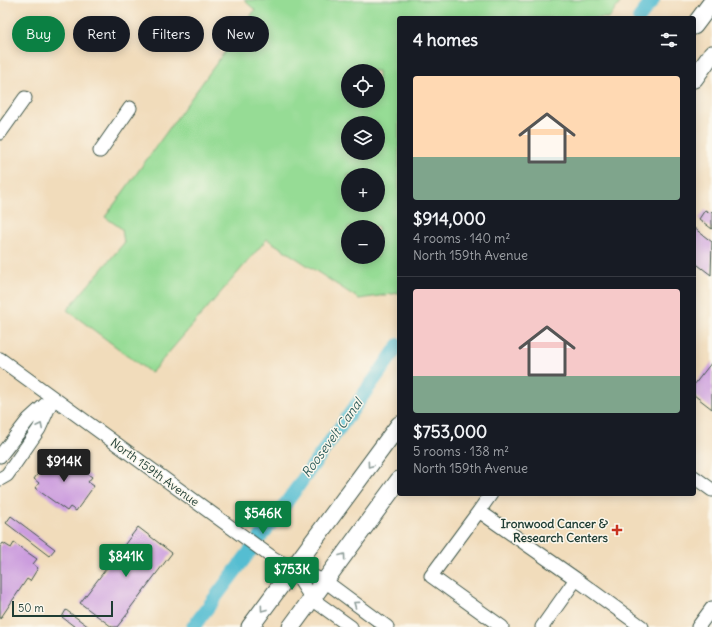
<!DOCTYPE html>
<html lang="en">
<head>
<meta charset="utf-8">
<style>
	:root { --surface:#171b24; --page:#242831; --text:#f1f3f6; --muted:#9ea1a6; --line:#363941; --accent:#0b8043 }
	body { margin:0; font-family:Delius,sans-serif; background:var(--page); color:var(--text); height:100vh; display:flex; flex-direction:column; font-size:15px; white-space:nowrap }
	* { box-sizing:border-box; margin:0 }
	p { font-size:13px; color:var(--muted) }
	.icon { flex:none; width:22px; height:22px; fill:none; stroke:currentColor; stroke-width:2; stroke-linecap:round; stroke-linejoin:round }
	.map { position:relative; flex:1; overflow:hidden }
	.sheet { position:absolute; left:397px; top:16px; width:299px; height:480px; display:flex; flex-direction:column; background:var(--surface); border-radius:4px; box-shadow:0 2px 10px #0003 }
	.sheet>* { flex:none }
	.hud { position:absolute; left:12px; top:16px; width:325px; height:36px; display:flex; gap:8px }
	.buttons { position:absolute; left:341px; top:64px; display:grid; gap:8px }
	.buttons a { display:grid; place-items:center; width:44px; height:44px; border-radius:50%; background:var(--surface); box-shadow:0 2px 10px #0003; font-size:20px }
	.scale { position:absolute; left:12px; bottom:10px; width:101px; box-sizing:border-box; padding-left:4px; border:2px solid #1f3d34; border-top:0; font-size:11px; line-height:14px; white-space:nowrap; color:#1f3d34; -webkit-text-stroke:3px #fbf7ec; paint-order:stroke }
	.price { position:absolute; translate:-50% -34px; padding:0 9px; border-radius:4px; background:var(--accent); color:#fff; font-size:13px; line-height:26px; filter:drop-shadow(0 1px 2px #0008) }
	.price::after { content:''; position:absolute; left:50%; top:24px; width:12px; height:9px; margin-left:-6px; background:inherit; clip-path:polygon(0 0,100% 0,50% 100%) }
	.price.on { background:#222; color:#fff }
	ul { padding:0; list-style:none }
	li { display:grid; align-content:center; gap:8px; height:212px; padding:0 16px }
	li+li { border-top:1px solid var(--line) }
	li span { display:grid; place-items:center; height:124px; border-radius:4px; color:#555 }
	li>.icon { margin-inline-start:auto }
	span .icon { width:72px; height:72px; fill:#fffc; stroke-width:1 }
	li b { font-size:17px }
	h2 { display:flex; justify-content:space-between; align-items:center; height:48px; padding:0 16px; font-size:17px }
	.pill { padding:0 14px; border-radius:18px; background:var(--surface); box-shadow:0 2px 10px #0003; font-size:14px; line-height:36px }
	.pill.on { background:var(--accent); color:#fff }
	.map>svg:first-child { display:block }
</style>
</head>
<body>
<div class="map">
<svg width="712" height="627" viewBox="0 0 712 627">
	<rect width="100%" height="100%" fill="#fbf7ec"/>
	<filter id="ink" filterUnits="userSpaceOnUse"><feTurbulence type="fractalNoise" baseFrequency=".025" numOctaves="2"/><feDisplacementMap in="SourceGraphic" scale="8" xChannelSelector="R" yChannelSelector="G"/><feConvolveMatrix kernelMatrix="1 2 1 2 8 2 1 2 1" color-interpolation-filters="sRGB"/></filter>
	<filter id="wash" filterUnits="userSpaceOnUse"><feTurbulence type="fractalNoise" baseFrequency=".012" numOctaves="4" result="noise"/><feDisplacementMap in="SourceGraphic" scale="16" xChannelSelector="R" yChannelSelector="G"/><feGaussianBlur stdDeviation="0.9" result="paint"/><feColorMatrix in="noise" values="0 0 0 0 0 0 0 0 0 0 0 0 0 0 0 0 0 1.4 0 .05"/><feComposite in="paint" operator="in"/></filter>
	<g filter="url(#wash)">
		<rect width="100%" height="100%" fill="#f1dcbb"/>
		<path fill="#96dc95" stroke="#5a8c64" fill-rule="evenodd" d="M244,0H622L609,18H399V293L359,299L267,239L151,373L67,310L124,243L122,229L105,217L255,10ZM348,71H378V101H348ZM348,123H378V153H348ZM348,175H378V205H348ZM348,227H378V257H348Z"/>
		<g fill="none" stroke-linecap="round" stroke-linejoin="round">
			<path stroke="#54bdd1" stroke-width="14" d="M639,18L653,0
				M193,627L281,510L399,345"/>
		</g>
		<g id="blocks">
			<path fill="#cc9dde" d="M705,210L710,213L712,211V229L699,219Z
				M694,228L712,242L711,275L694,262Z
				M712,362V409L694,395V385Z
				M60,454L92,477L88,482L94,486L76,511L70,507L67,511L35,488L39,483L34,479L51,455L57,459Z
				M11,516L55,549L49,556L6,523Z
				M138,527L172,553L128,611L129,612L117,627H112L80,603Z
				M3,543L11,548L14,543L37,559L33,564L38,568L30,581L27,579L0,619V547Z
				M66,610L89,627H75L62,617Z"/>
		</g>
	</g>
	<g filter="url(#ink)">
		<use href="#blocks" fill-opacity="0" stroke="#3e5548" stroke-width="1"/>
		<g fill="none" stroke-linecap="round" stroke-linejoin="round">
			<g stroke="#3e5548" stroke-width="15">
				<path id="minor" d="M0,133L25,98
					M100,151L130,108
					M0,359L273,558L293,569L325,581L387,627
					M0,456L29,419L50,400
					M694,477L712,490
					M0,479L7,475L39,429L53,398
					M479,511L491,494
					M293,569L312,599L351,627
					M576,579L642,627
					M502,627L431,576L479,511L576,579L542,627
					M698,627L712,608"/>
			</g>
			<g stroke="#3e5548" stroke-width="19">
				<path id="major" d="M694,26L712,2
					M694,79L712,54
					M250,627L399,425
					M291,627L399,480"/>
			</g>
			<use href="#minor" stroke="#fff" stroke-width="13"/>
			<use href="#major" stroke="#fff" stroke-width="17"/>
		</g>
		<defs><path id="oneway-chevron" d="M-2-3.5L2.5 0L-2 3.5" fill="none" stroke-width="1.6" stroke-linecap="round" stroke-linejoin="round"/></defs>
		<g stroke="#8f9e9a">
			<use href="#oneway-chevron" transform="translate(40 426) rotate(-63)"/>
			<use href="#oneway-chevron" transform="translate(370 465) rotate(126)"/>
			<use href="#oneway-chevron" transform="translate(343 556) rotate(-54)"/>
			<use href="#oneway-chevron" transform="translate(356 604) rotate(-144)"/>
			<use href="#oneway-chevron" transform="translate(263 609) rotate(126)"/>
		</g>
	</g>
	<path fill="#c8321e" stroke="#fbf7ec" stroke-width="1.5" d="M615 524h4v4h4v4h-4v4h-4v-4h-4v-4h4z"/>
	<g text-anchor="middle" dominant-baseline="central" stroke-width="3" stroke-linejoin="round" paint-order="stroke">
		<g font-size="12" fill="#1f3d34" stroke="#fbf7ec">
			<text transform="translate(155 472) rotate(36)">North 159th Avenue</text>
		</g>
		<g font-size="12" font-weight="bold" fill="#1f3d34" stroke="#fbf7ec" text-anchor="end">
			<text x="608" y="523">Ironwood Cancer &amp;<tspan x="608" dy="14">Research Centers</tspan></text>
		</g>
		<g font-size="13" font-style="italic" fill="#2c5d5b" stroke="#fbf7ec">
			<text transform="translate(332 438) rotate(-54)">Roosevelt Canal</text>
		</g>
	</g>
</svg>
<div class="buttons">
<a><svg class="icon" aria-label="locate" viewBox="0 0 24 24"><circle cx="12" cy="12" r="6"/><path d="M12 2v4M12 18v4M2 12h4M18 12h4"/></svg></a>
<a><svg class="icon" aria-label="layers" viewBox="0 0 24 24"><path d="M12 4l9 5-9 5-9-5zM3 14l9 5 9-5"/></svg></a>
<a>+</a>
<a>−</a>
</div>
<div class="scale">50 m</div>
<b class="price on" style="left:64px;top:483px">$914K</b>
<b class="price" style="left:263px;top:535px">$546K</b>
<b class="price" style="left:126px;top:578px">$841K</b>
<b class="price" style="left:292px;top:591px">$753K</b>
<div class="hud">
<a class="pill on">Buy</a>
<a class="pill">Rent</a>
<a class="pill">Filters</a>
<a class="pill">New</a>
</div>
<section class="sheet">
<h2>4 homes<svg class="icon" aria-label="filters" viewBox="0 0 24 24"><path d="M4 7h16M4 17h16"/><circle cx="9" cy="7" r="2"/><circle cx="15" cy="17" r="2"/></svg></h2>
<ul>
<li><span style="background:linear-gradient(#ffd9b3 65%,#7fa58c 0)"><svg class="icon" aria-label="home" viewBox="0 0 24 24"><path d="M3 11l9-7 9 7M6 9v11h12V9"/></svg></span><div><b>$914,000</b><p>4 rooms · 140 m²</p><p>North 159th Avenue</p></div></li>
<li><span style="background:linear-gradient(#f6c9c9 70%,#7fa58c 0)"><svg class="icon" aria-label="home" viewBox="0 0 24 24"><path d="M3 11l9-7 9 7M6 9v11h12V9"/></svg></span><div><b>$753,000</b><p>5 rooms · 138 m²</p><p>North 159th Avenue</p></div></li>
</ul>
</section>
</div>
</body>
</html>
